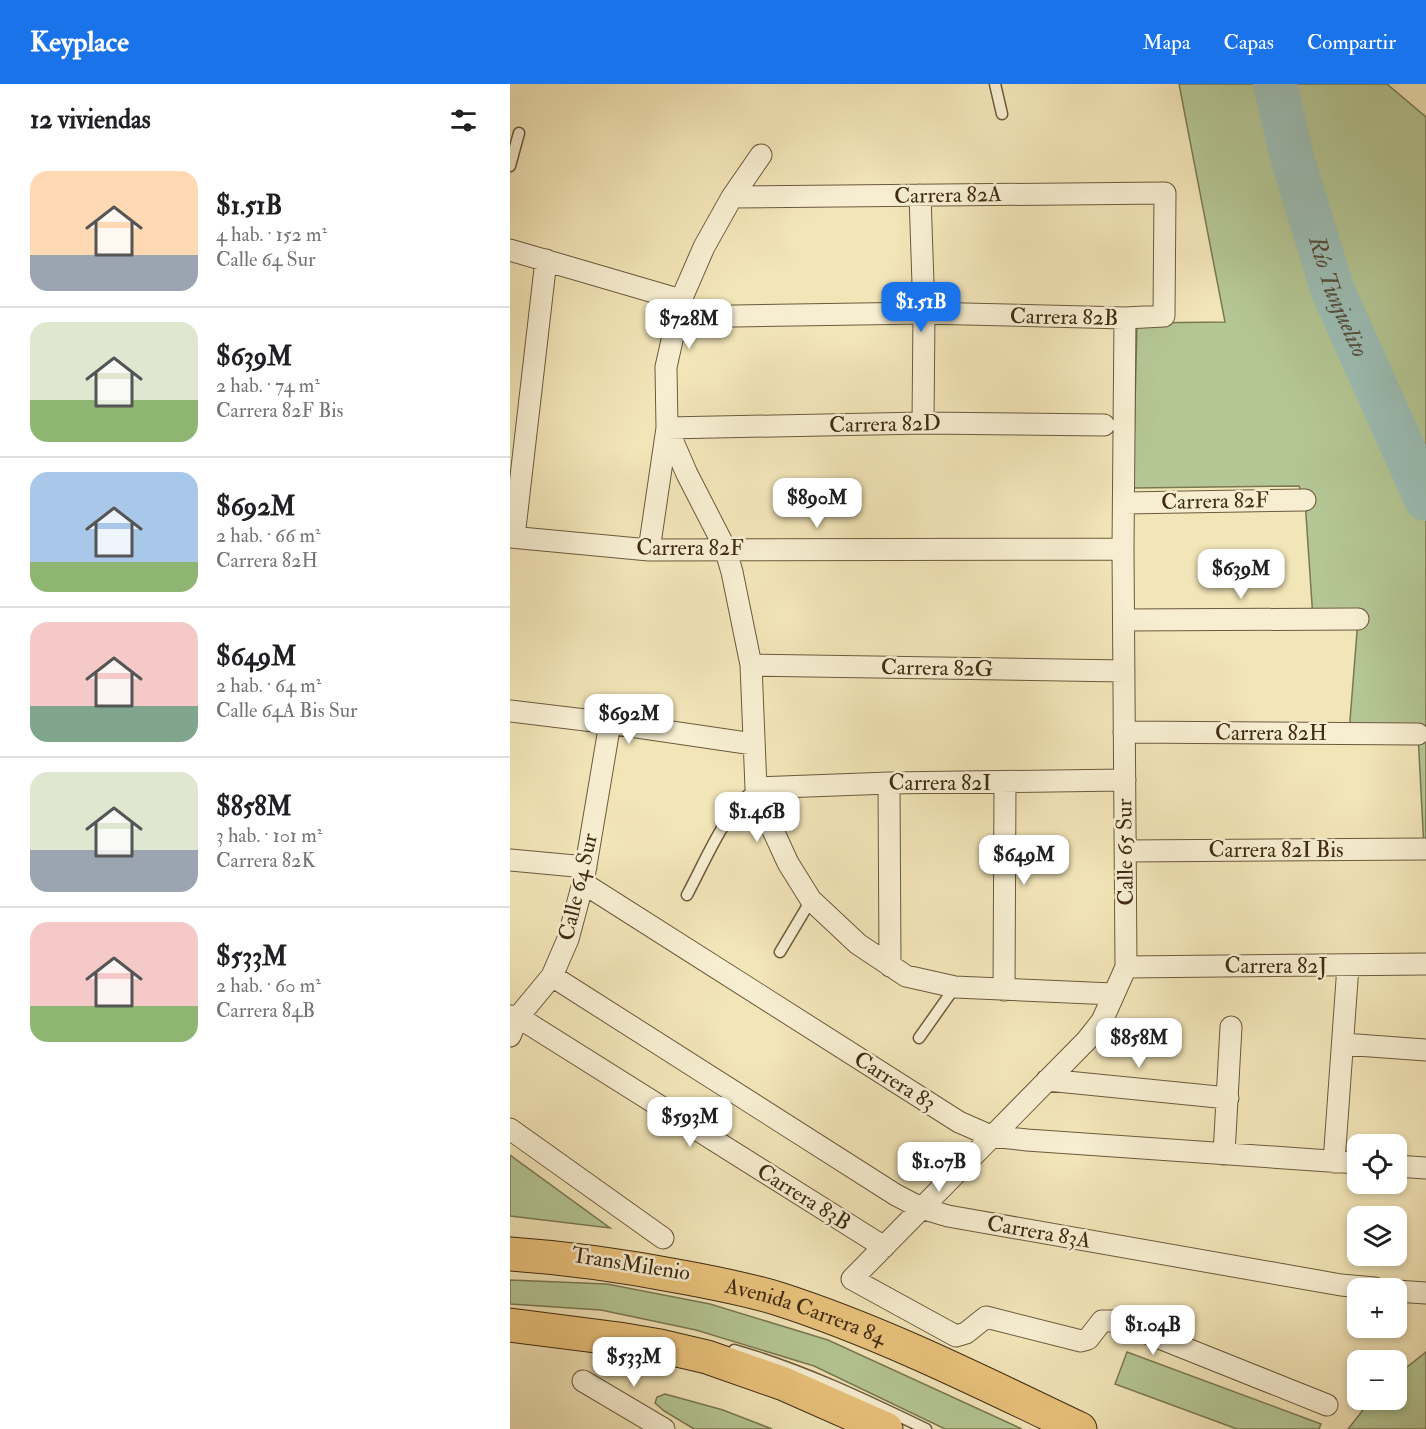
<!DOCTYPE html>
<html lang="es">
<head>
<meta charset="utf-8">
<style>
	:root { --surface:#fff; --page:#f6f6f6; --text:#202124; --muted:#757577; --line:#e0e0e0; --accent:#1a73e8 }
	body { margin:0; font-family:"IM FELL Double Pica",serif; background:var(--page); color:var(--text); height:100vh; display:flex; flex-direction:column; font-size:22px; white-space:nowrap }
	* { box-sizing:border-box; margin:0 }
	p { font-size:20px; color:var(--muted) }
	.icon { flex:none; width:33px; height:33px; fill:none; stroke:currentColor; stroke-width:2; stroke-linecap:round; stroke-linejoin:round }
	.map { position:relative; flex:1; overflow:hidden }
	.drawer { display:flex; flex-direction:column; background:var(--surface); width:510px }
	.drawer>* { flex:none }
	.buttons { position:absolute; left:837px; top:1050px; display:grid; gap:12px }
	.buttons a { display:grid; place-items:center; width:60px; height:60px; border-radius:12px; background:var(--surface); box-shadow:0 3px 9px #0003; font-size:30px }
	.price { position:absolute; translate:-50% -51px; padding:0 14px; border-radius:12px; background:#fff; color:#222; font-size:20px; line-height:39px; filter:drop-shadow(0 2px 3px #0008) }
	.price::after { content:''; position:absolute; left:50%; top:36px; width:18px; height:14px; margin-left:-9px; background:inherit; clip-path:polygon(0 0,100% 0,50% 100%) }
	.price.on { background:var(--accent); color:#fff }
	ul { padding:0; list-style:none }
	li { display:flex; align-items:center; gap:18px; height:150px; padding:0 30px }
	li+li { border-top:2px solid var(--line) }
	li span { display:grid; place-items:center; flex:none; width:168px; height:120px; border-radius:18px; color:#555 }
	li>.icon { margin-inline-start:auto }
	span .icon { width:72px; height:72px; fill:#fffc; stroke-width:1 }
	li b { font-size:26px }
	h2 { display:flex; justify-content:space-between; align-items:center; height:72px; padding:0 30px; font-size:26px }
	header { display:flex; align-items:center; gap:36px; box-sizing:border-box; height:84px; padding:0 30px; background:var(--accent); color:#fff }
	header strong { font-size:28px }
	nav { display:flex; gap:33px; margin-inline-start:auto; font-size:21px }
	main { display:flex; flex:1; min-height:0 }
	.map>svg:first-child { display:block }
</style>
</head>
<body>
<header>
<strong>Keyplace</strong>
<nav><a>Mapa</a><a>Capas</a><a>Compartir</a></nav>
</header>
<main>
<section class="drawer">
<h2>12 viviendas<svg class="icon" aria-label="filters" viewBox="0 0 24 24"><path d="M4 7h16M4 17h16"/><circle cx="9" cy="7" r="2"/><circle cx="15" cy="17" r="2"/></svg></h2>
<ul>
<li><span style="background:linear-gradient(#ffd9b3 70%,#9aa5b1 0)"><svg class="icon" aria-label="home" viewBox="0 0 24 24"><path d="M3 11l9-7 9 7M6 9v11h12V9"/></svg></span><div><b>$1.51B</b><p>4 hab. · 152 m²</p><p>Calle 64 Sur</p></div></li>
<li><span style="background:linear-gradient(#dfe7d0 65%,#8fb573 0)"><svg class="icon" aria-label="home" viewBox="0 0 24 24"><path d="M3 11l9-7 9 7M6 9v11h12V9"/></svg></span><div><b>$639M</b><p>2 hab. · 74 m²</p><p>Carrera 82F Bis</p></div></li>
<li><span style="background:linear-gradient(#a9c7e8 75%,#8fb573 0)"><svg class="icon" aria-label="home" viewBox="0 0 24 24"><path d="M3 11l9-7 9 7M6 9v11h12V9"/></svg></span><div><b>$692M</b><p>2 hab. · 66 m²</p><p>Carrera 82H</p></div></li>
<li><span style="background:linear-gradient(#f6c9c9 70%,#7fa58c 0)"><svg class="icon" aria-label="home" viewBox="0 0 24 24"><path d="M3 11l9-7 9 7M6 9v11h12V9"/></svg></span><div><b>$649M</b><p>2 hab. · 64 m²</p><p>Calle 64A Bis Sur</p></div></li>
<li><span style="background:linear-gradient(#dfe7d0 65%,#9aa5b1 0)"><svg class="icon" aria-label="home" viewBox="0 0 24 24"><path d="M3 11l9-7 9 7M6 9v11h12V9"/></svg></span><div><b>$858M</b><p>3 hab. · 101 m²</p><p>Carrera 82K</p></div></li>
<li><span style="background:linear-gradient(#f6c9c9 70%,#8fb573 0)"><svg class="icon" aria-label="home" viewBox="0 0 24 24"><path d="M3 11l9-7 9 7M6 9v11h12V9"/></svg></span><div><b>$533M</b><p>2 hab. · 60 m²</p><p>Carrera 84B</p></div></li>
</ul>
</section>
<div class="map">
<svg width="916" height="1345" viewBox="0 0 916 1345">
	<rect width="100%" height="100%" fill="#f2e5b8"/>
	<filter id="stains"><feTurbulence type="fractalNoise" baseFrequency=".00333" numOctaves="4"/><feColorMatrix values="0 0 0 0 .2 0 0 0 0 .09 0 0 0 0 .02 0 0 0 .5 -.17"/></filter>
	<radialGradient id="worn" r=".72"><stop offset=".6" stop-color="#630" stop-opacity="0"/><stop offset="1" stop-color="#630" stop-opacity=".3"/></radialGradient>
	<path fill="#b4c694" stroke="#7a7853" stroke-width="1.5" d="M669,0H877L916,33V764L914,765L908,650L839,649L848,535H803L795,416L789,402L623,404L627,239L715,238Z
		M0,1071L100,1144L0,1132Z
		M0,1196L97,1200L200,1220L318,1256L512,1345H435L304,1282L186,1246L91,1226L0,1220Z
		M617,1268L811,1340L809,1345H727L605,1300Z
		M916,1268V1345H838L861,1316H886L887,1291Z
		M155,1310L213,1326L262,1345H184L154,1327L145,1319L147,1313Z"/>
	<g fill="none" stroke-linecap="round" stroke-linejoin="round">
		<path stroke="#9cbeb5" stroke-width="44" id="s1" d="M765,0L783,77L823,207L916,415"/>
		<g stroke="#6c5a3c" stroke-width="13">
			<path id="lane" d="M485,0L492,30
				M0,82L9,49
				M177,811C197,774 213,730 246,704
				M270,868L301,816
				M409,954L445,903
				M224,1266C291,1285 354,1315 416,1345"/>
		</g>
		<g stroke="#6c5a3c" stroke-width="23">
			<path id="street" d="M410,111L414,229L413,339
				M0,166L171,216
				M166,233L414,229L615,234L654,232L655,109L222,113
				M615,234L613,465L616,883L592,937L577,956L342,1195L446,1252L456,1249L476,1233L571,1257L578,1255L592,1237H607L817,1321
				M594,341L413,339L157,344L177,390L215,464L222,488L241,581L246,704L256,731L278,779L301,816L348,860L396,892L445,903L603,910
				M615,419L795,416
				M0,453L139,466L613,465
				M4,453L36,176
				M139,466L157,344L156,283L171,216L194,163L222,113L251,71
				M614,536L848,535
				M241,581L614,587
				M0,627L100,639L243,660
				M614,648L908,650
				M379,699L380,882
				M246,704L379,699L615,696
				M616,767L916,765
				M0,776L76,783
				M73,799L449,1038L481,1052L517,1056L848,1079
				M616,883L916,880
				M42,892L386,1111L411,1124L438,1132L831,1201L865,1204
				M494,906L495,699
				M0,932L8,933L374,1163
				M0,952L8,933L42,892L58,855L73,799L100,639
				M833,960L916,966
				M537,996L718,1014
				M0,1045L153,1154
				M714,1070L721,943
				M824,1078L838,882
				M886,1082L916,1084
				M886,1207L916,1209
				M73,1297L154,1345"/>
		</g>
		<g stroke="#3f2b12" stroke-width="35">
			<g id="primary">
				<path id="s2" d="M0,1170C58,1174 115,1182 172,1193C204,1199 237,1205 269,1215C374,1249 471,1298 570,1345"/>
				<path d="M0,1241L109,1255L150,1262L197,1273L274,1300L376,1345"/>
			</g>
		</g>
		<use href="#lane" stroke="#f7eed1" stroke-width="10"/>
		<use href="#street" stroke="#f7eed1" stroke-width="21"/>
		<use href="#primary" stroke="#e9c27c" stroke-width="33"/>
	</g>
	<g text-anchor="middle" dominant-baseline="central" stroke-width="5" stroke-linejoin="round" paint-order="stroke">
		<g font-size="22" fill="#3f2b12" stroke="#f7eed1">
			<text transform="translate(438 111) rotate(-1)">Carrera 82A</text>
			<text transform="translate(554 233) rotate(1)">Carrera 82B</text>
			<text transform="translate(375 340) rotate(-1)">Carrera 82D</text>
			<text transform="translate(705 417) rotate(-1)">Carrera 82F</text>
			<text x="180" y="464">Carrera 82F</text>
			<text transform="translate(427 584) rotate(1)">Carrera 82G</text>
			<text x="761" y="649">Carrera 82H</text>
			<text x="430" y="699">Carrera 82I</text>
			<text x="766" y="766">Carrera 82I Bis</text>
			<text transform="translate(615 768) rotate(-91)">Calle 65 Sur</text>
			<text transform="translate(68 803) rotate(-77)">Calle 64 Sur</text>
			<text x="766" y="882">Carrera 82J</text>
			<text transform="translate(385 997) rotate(32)">Carrera 83</text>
			<text transform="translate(294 1113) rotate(32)">Carrera 83B</text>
			<text transform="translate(529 1148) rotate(10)">Carrera 83A</text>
			<text transform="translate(121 1180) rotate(9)">TransMilenio</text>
			<text stroke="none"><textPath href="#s2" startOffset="302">Avenida Carrera 84</textPath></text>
		</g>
		<g font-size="24" font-style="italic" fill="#56503b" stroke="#f7eed1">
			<text stroke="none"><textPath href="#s1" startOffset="222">Río Tunjuelito</textPath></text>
		</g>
	</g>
	<rect width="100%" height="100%" filter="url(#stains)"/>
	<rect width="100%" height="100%" fill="url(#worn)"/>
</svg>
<div class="buttons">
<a><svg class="icon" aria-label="locate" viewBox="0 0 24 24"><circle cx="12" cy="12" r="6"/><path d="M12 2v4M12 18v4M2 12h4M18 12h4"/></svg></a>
<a><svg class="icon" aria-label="layers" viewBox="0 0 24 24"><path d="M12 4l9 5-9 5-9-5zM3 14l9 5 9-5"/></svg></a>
<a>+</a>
<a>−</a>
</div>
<b class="price on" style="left:411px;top:249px">$1.51B</b>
<b class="price" style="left:179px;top:266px">$728M</b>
<b class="price" style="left:307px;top:445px">$890M</b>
<b class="price" style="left:731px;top:516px">$639M</b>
<b class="price" style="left:119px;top:661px">$692M</b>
<b class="price" style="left:247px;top:759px">$1.46B</b>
<b class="price" style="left:514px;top:802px">$649M</b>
<b class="price" style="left:629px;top:985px">$858M</b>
<b class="price" style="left:180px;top:1064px">$593M</b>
<b class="price" style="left:429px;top:1109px">$1.07B</b>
<b class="price" style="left:643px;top:1272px">$1.04B</b>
<b class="price" style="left:124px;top:1304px">$533M</b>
</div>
</main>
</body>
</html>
